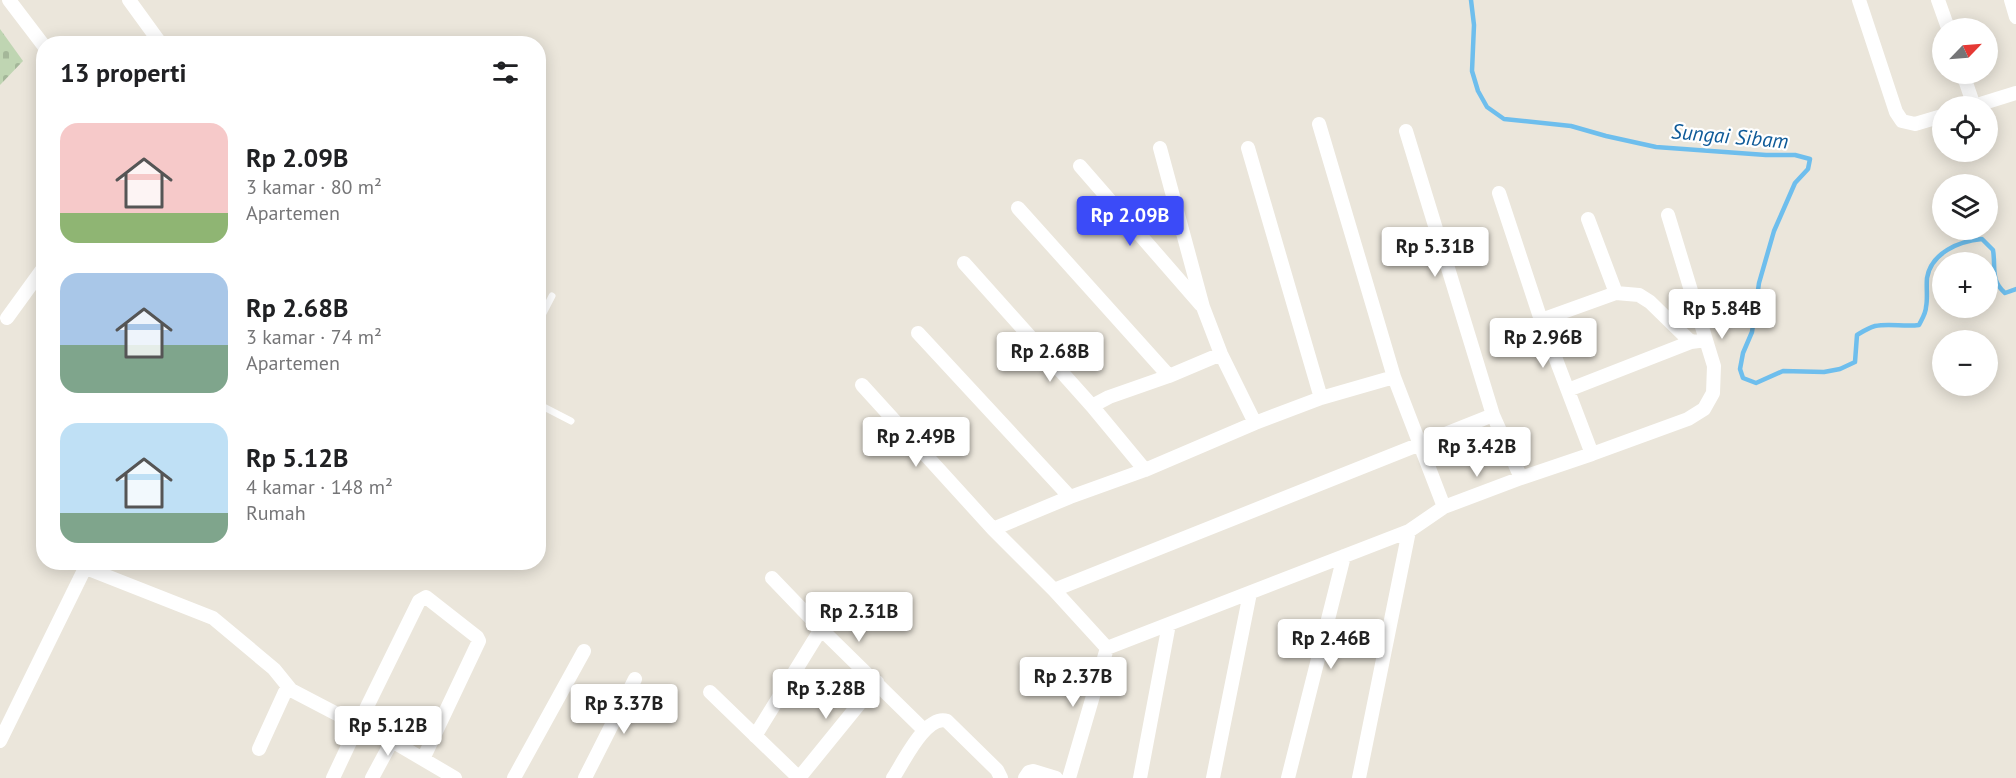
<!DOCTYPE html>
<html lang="id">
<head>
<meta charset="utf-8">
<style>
	:root { --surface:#fff; --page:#f6f6f6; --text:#202124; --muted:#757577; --accent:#3b4bf8 }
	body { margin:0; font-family:"PT Sans",sans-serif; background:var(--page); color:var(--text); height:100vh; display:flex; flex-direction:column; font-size:22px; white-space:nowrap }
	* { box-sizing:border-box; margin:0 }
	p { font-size:20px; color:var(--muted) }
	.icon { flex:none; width:33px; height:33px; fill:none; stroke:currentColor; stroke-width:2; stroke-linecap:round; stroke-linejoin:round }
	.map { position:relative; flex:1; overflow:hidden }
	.panel { position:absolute; left:36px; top:36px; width:510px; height:534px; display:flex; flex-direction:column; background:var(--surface); border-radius:24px; box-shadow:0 3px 15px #0003 }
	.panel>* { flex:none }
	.needle { width:39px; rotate:65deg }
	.buttons { position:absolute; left:1932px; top:18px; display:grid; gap:12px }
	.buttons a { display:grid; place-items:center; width:66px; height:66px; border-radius:50%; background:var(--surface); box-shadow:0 3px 15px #0003; font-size:30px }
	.price { position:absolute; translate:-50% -51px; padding:0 14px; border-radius:6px; background:#fff; color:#222; font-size:20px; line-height:39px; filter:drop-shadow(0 2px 3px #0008) }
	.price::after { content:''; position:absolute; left:50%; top:36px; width:18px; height:14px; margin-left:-9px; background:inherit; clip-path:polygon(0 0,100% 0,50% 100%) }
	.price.current { background:var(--accent); color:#fff }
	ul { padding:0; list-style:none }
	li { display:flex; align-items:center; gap:18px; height:150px; padding:0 24px }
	li span { display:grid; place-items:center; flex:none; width:168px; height:120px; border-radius:18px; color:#555 }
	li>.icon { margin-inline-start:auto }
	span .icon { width:72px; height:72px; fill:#fffc; stroke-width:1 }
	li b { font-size:26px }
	h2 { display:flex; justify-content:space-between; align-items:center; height:72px; padding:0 24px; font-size:26px }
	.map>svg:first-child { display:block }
</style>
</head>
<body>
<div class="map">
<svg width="2016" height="778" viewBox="0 0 2016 778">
	<defs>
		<pattern id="cemetery-stones" width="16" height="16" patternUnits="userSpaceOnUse" patternTransform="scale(1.5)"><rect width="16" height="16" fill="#bfd5b2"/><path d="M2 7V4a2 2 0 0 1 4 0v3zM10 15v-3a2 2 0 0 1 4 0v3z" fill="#a4b799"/></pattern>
	</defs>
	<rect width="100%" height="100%" fill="#ebe6db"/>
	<path fill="url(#cemetery-stones)" d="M0,29L23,61L0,85Z"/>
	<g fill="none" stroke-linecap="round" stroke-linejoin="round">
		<path stroke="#6ebeed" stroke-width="4.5" d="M1471,0L1474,25L1472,71L1478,91L1487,107L1504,119L1571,126L1606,136L1656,147L1766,155H1795L1810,159L1808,169L1795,183L1774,231L1759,283L1752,332L1743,353L1740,369L1743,378L1756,383L1783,371L1824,372L1840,369L1855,362L1857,335C1862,332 1868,328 1875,326C1889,323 1904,327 1919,325C1922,319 1926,313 1926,307C1928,298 1926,288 1927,278C1931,253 1959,241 1982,239L1993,250C1996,268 1990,280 2005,293L2016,289"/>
		<path stroke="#fff" stroke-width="7" d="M538,323L552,296
			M538,404L571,421"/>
		<path stroke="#fff" stroke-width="14" d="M9,0L44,46
			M129,0L161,44
			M1859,0L1896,112L1902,121L1915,124L1942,116
			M1938,0L1948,28
			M2011,0L2016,17
			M1963,74L1974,106L2016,93
			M1319,124L1394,377L1444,507
			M1406,131L1493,415L1521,478L1592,454L1541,320L1499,193
			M1160,148L1203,307L1221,354L1255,423
			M1248,148L1321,398
			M1080,166L1201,305
			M1018,208L1169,376L1221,354
			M964,263L1092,406L1109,397L1169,376
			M1616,293L1639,295L1650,302L1691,342L1706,340L1668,215
			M7,318L44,267
			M1541,320L1616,293L1588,219
			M918,333L1070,497L1145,470L1255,423L1321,398L1394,377
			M862,385L993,529L1054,590L1107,648L1409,531L1444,507L1521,478
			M1568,390L1691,342
			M1092,406L1145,470
			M1592,454L1688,419L1704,409L1713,393L1714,366L1706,340
			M993,529L1070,497
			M86,568L213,618L274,669L291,690
			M772,578L821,629L924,730
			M1054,590L1493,415
			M710,692L799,778
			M755,736L821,629
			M0,741L88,562
			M259,749L285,692L291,690L358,725L419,601L426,597L477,637L479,641L423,759
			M333,778L358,725L392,741L455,778
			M372,778L392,741
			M514,778L584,651
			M585,778L635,679
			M799,778L877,682
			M893,778C903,763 926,714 947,721L997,770L1001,778
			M1025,778L1029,772L1033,771L1056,778
			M1069,778L1107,648
			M1140,778L1169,624
			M1213,778L1250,593
			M1288,778L1344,556
			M1359,778L1409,531"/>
	</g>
	<g text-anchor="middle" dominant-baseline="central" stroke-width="4.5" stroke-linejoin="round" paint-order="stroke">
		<g font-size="21" font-style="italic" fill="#0e5a98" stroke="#fff">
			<text transform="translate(1730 136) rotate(5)">Sungai Sibam</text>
		</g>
	</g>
</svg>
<div class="buttons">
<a><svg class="needle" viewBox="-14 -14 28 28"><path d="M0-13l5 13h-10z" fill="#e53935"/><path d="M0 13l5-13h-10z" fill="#757577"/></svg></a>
<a><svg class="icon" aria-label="locate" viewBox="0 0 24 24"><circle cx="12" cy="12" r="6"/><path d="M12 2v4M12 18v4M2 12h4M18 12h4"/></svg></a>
<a><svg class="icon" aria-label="layers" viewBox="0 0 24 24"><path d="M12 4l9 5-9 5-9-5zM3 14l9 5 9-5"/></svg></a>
<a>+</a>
<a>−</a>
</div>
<b class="price current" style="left:1130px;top:247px">Rp 2.09B</b>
<b class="price" style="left:1435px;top:278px">Rp 5.31B</b>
<b class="price" style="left:1722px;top:340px">Rp 5.84B</b>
<b class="price" style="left:1543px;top:369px">Rp 2.96B</b>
<b class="price" style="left:1050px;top:383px">Rp 2.68B</b>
<b class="price" style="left:916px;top:468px">Rp 2.49B</b>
<b class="price" style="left:1477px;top:478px">Rp 3.42B</b>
<b class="price" style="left:859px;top:643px">Rp 2.31B</b>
<b class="price" style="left:1331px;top:670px">Rp 2.46B</b>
<b class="price" style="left:1073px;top:708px">Rp 2.37B</b>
<b class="price" style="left:826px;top:720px">Rp 3.28B</b>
<b class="price" style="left:624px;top:735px">Rp 3.37B</b>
<b class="price" style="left:388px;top:757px">Rp 5.12B</b>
<section class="panel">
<h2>13 properti<svg class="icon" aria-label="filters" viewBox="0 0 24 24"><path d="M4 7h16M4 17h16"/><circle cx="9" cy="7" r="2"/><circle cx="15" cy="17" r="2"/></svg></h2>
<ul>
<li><span style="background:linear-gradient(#f6c9c9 75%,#8fb573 0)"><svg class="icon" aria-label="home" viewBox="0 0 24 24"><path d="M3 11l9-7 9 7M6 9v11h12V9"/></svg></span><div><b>Rp 2.09B</b><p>3 kamar · 80 m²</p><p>Apartemen</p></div></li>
<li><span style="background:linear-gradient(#a9c7e8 60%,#7fa58c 0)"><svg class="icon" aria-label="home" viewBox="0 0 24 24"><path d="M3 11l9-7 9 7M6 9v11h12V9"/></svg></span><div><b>Rp 2.68B</b><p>3 kamar · 74 m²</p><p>Apartemen</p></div></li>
<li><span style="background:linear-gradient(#bfe0f5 75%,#7fa58c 0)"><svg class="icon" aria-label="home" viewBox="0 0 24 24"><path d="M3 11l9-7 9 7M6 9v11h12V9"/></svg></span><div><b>Rp 5.12B</b><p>4 kamar · 148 m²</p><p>Rumah</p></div></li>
</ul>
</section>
</div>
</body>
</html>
